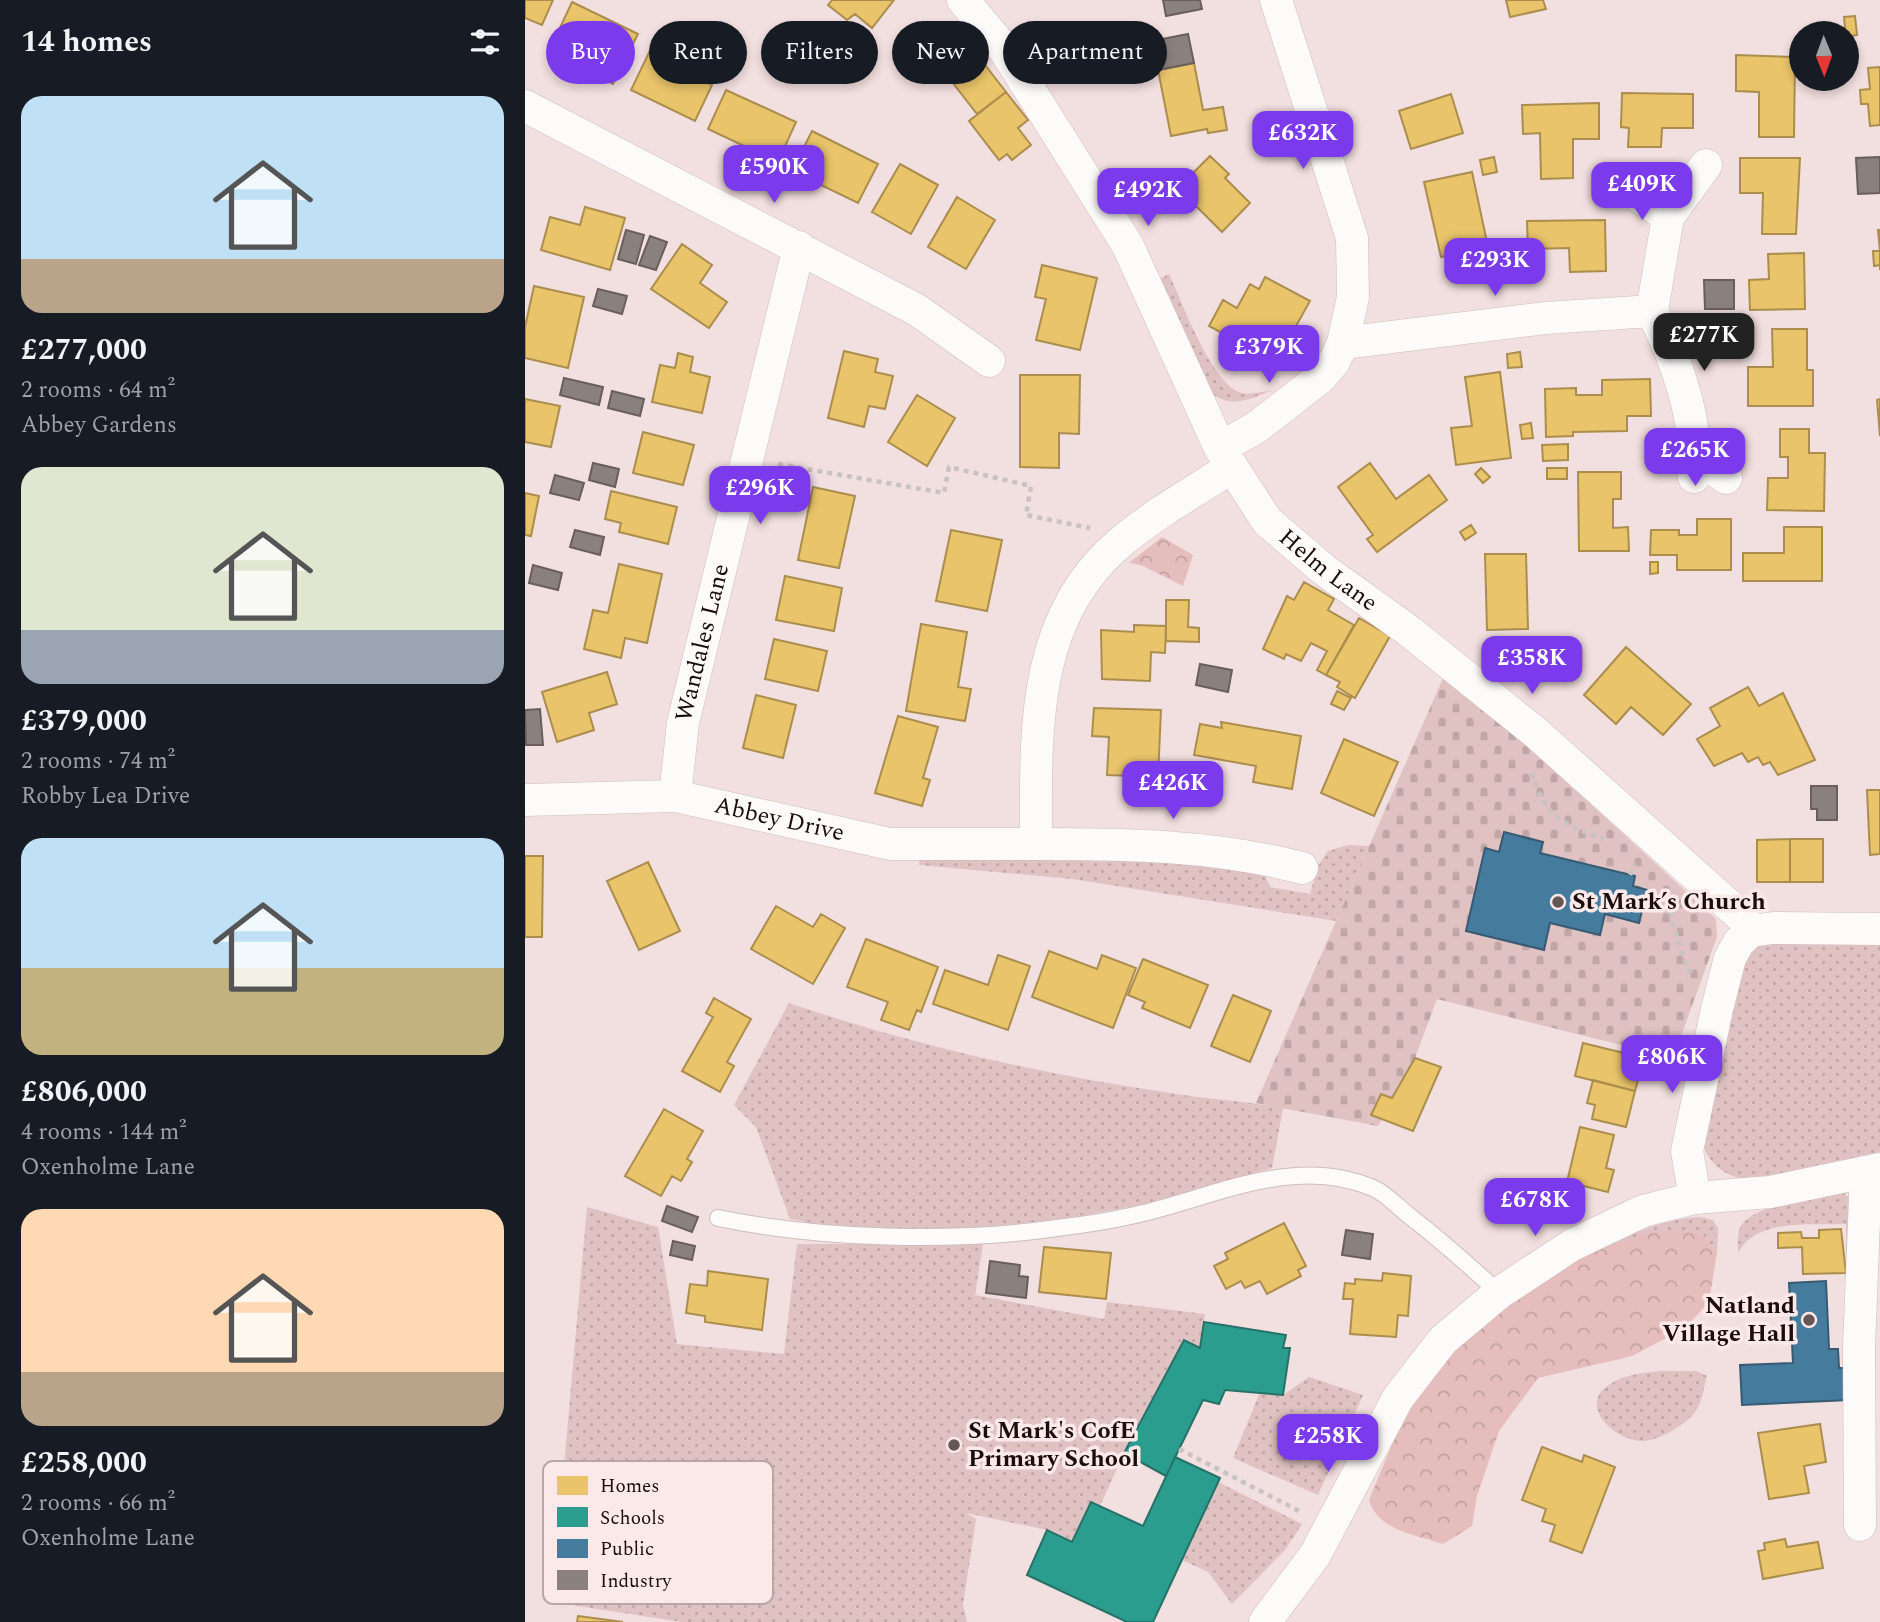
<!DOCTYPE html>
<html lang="en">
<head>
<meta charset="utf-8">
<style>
	:root { --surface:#171b24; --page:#20242c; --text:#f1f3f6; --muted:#9ea1a6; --accent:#7c3aed }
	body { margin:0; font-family:Spectral,serif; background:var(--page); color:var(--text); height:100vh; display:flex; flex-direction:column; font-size:26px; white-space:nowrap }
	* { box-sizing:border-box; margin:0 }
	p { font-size:23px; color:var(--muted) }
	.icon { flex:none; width:38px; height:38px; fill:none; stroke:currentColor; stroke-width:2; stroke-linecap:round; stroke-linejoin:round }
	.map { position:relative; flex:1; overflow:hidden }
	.drawer { display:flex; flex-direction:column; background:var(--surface); width:525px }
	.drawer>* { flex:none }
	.guide { position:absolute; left:21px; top:21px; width:665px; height:63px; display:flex; gap:14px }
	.needle { width:46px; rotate:179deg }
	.buttons { position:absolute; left:1264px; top:21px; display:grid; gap:14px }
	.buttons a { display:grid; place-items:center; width:70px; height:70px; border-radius:50%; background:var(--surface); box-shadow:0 4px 10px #0003; font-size:35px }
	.price { position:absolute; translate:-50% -60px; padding:0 16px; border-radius:14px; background:var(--accent); color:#fff; font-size:23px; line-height:46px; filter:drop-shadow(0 2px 4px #0008) }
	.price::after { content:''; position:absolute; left:50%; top:42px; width:21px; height:16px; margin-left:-10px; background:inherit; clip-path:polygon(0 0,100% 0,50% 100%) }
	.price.selected { background:#222; color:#fff }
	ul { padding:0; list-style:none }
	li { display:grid; align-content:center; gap:14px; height:371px; padding:0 21px }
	li span { display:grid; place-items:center; height:217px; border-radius:21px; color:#555 }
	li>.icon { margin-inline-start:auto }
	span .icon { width:126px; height:126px; fill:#fffc; stroke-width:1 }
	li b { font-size:30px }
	h2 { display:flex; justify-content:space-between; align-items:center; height:84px; padding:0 21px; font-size:30px }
	.pill { padding:0 24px; border-radius:32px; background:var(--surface); box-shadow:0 4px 10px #0003; font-size:24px; line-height:63px }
	.pill.selected { background:var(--accent); color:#fff }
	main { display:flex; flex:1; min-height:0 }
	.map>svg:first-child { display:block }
</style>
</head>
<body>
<main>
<section class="drawer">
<h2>14 homes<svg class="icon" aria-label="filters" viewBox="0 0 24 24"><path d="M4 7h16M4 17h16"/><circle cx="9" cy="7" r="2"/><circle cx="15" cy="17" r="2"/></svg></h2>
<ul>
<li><span style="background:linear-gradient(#bfe0f5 75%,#b9a48a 0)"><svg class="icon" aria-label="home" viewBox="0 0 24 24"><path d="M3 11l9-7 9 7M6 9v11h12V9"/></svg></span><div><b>£277,000</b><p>2 rooms · 64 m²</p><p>Abbey Gardens</p></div></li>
<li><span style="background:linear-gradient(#dfe7d0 75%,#9aa5b1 0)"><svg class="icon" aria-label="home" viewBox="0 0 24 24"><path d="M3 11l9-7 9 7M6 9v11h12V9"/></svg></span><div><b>£379,000</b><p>2 rooms · 74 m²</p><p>Robby Lea Drive</p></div></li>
<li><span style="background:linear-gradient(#bfe0f5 60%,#c2b280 0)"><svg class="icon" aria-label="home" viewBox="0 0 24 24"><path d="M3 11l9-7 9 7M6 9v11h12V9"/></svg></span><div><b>£806,000</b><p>4 rooms · 144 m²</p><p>Oxenholme Lane</p></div></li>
<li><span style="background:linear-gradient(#ffd9b3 75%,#b9a48a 0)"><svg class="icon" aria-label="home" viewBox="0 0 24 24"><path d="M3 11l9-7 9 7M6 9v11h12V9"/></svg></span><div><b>£258,000</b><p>2 rooms · 66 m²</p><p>Oxenholme Lane</p></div></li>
</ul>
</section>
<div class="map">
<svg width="1355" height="1622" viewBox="0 0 1355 1622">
	<defs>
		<pattern id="green-dots" width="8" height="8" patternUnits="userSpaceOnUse" patternTransform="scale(1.75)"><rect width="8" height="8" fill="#e0c2c2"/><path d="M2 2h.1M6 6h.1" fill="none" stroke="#c0a6a6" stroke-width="1.8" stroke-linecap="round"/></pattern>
		<pattern id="forest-crowns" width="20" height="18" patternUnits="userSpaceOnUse" patternTransform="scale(1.75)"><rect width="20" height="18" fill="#e5bdbd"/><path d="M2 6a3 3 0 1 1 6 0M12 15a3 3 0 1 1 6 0" fill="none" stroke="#c4a1a1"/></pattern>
		<pattern id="cemetery-stones" width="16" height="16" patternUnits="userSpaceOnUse" patternTransform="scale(1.75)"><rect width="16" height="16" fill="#e0c2c2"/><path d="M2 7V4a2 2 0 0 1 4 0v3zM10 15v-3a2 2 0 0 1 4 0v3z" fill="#c0a6a6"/></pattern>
	</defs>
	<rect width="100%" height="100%" fill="#f2dfdf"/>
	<path fill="url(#green-dots)" d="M644,274C657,302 686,381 714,392C724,396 736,392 747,390C728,398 707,409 688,394L684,398L631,281Z
		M823,845L844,846L811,921L548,879L394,865L395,855L616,858L725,869L740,876L745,887L785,894L793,866L803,851Z
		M1235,939H1355V1152L1225,1180C1204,1178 1184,1166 1178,1144L1220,957Z
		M264,1003C391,1046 521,1075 652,1094C688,1100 723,1101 758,1108L747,1168C701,1180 655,1196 608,1206C509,1227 365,1240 265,1219L231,1127L209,1105Z
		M1317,1191L1329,1203L1321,1273V1224C1286,1226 1232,1217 1213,1253C1213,1245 1212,1232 1216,1226C1226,1206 1295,1194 1317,1191Z
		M62,1207L133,1227L152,1344L259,1354L272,1244H458L450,1295L579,1319L582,1302L680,1314L675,1348L658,1340L599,1453L575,1506L566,1502L547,1542L522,1530L441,1513L451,1519L438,1605L442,1622H157L27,1602Z
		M1175,1217L1188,1220L1193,1229L1192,1252L1176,1233L1062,1254C1098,1237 1135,1219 1175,1217Z
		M1137,1371H1171L1182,1376C1179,1386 1178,1398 1173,1407C1169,1416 1158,1424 1150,1429C1141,1435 1131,1439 1120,1441C1092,1443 1050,1406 1085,1384C1100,1374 1119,1373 1137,1371Z
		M784,1377L838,1395L793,1495L708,1458L735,1392L758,1395Z
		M693,1482L777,1524L760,1550L707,1604L683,1572L657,1560Z"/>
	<path fill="url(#forest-crowns)" d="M637,537L668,555L658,586L616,565L604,563Z
		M1149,1230L1176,1233L1192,1252L1184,1302L1160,1328L1107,1356L1013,1378L974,1431L952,1496L947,1526L918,1544C891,1535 852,1530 844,1500L883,1406L923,1354L984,1306L1062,1254L1120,1234Z"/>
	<path fill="url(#cemetery-stones)" d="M919,676L975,721L1191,919L1192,937L1148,1058L912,999L890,1058L867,1098L856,1094L846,1114L857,1119L853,1126L731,1103Z"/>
	<path fill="#e9c46a" stroke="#ab8d4e" stroke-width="2" d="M0,0H28L17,25L0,18Z
		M307,0H369L347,28L330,14L322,20L303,5Z
		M981,0H1018L1021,9L985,17Z
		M47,2L113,34L88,84L52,66L61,48L32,34Z
		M1330,16L1332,35L1321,37L1319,17Z
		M131,38L172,57L164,74L187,85L170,121L106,90Z
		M450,52L481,92L452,114L421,74Z
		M1211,55L1270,57L1269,137H1234V92L1211,91Z
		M669,63L678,110L698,107L702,130L683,133L682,129L646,136L633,70Z
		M1355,67V125L1345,126L1343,104H1336L1335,90L1345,89L1343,68Z
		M201,90L271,122L253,162L183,129Z
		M481,92L503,120L493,128L506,145L487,160L482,154L474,160L444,121Z
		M1097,93L1168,94V128H1137L1136,147H1103L1104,128L1096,127Z
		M926,94L938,133L886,149L874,111Z
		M1074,103V139H1048V178L1016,179L1015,133L998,134L997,105Z
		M287,131L353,164L333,203L267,171Z
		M685,156L704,174L700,178L725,203L697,232L653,188Z
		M969,157L972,172L958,175L955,160Z
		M1215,158H1275L1271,234H1237L1238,193H1215Z
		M375,164L413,185L386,234L347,212Z
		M947,172L963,247L916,257L899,182Z
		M432,197L470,220L441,269L403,247Z
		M60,207L100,218L85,270L16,250L25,217L55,225Z
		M1080,220L1081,271L1045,272L1044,248L1003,249L1002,221Z
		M1353,230H1355V270V265L1349,266L1348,251H1355Z
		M157,244L187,265L175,283L202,302L184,328L126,289Z
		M1279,253L1280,309L1225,310L1224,280L1244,279L1243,254Z
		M517,265L572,278L555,350L511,340L521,299L510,297Z
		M740,277L785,301L751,362L684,326L698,300L712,308L725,284L734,289Z
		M9,286L59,297L43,368L0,358V327Z
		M1247,329H1282V370H1288V406H1223V367H1248Z
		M319,351L353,359L350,372L368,376L360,409L344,406L339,427L303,418Z
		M995,352L997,367L983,368L982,354Z
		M153,353L168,357L165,372L185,377L177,413L127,402L135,365L150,368Z
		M975,372L986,458L931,465L926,428L947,426L940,377Z
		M495,375H555L554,434L534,433V468L495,467Z
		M1125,379L1126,416H1102V431L1048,432V436L1021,437L1020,389L1051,388V395H1077V380Z
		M392,395L430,418L402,466L363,442Z
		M0,399L35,406L26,447L0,442Z
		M1355,399V436L1352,400Z
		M1006,423L1008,438L997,439L995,425Z
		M1255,429H1284V453H1300L1299,511L1242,510L1243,478H1263V457H1255Z
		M118,432L169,445L158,485L108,473Z
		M1043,444V460L1018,461L1017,445Z
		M845,463L871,499L904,475L922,500L852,552L842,539L848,535L813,487Z
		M956,468L965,477L958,483L950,474Z
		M1022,468H1042V479H1022Z
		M1053,472H1096V499H1088V528L1103,527L1104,551H1054Z
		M288,487L330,496L314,568L273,560Z
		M86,491L152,507L143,544L94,532L96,523L80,519Z
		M0,493L14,496L6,536L0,535Z
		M1172,519H1206V570H1152V555H1125L1126,530H1154V535H1172Z
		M946,525L951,533L940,540L935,532Z
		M1259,527H1297V581H1218V553H1259Z
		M426,530L477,540L462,611L411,601Z
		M960,554H1001L1003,629L962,630Z
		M1125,562H1133V573L1125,574Z
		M94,564L137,574L122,643L100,638L96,658L59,649L68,610L83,613Z
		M260,576L317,588L309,631L251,620Z
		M779,582L809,599L803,610L829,625L801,675L792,670L802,651L786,643L776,661L761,654L759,659L738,649L762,596L769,600Z
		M641,600H664L663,627L674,628V642L641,641Z
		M834,618L865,636L830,698L812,687L815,682L801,675Z
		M396,624L442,632L433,687L446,689L440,721L381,711Z
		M609,625L641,626L640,653L626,652L625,681L577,679L576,630L609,632Z
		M249,639L302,651L293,691L240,679Z
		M1101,647L1166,704L1138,735L1106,707L1091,724L1059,695Z
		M1009,671V680H997V672Z
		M82,672L92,704L64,713L69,730L32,742L17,692Z
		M1223,687L1234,706L1258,693L1290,760L1253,775L1245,762L1238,765L1233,757L1223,762L1217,753L1189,766L1172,739L1195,726L1185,708Z
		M812,691L826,698L819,710L806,704Z
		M231,695L271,705L258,758L218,748Z
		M569,708L636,710L633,777L582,775L584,737L567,736Z
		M373,716L413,727L398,778L405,780L397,806L350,793Z
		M696,722L776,736L767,789L728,782L731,766L669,755L675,724L697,728Z
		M819,739L873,762L849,816L796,793Z
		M1342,790H1355V854L1345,855Z
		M1265,839V882H1232V840Z
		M1265,839H1298V882H1265Z
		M0,856H18L17,937H0Z
		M123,862L155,931L114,950L82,881Z
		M251,906L288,927L296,914L320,928L288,984L226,949Z
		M341,939L413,967L396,1012L392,1010L384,1030L356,1020L363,1002L322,987Z
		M524,951L572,969L577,955L611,968L588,1028L507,997Z
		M473,955L505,966L483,1030L408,1004L420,970L463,985Z
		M618,959L683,985L665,1028L617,1008L620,1002L603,995Z
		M708,995L746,1011L725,1062L686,1046Z
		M189,998L226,1019L202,1062L209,1066L195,1092L157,1071L188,1017L181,1013Z
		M1058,1043L1119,1058L1110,1091L1050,1076Z
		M890,1058L916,1067L888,1131L846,1115L856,1094L867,1098Z
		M1068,1080L1110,1091L1101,1127L1067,1119L1070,1105L1062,1103Z
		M139,1109L178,1131L162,1159L167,1162L156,1181L147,1176L136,1196L100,1176Z
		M1055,1127L1089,1135L1081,1168L1089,1170L1083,1192L1042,1182Z
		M759,1223L781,1266L773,1270L776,1276L742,1294L735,1281L720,1288L716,1281L701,1289L689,1266L703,1259L700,1253Z
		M1316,1229L1321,1273L1278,1274L1277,1247L1253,1248V1233L1276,1232L1277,1238H1294V1230Z
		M519,1247L586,1253L581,1299L514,1292Z
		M183,1271L243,1279L237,1330L180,1322V1316L161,1313L165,1284L182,1286Z
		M858,1273L886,1276L883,1316L873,1315L871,1337L825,1334L828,1299H818L820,1283L830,1284V1279L857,1281Z
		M1295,1424L1301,1462L1279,1466L1284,1493L1244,1499L1233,1433Z
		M1017,1447L1057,1462L1059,1455L1090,1467L1057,1553L1025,1541L1030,1525L1017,1521L1021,1509L997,1500Z
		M1260,1539L1262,1547L1293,1542L1298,1568L1238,1579L1233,1551L1240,1550L1239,1543Z
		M53,1616L98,1622H52Z"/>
	<path fill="#2a9d8f" stroke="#267268" stroke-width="2" d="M679,1322L761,1335L758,1348H765L758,1395L700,1390L694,1404L678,1400L641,1476L599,1453L659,1340L675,1348Z
		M650,1457L695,1478L628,1622H602L502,1575L522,1530L547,1542L566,1502L618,1526Z"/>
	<path fill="#457b9d" stroke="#385a72" stroke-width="2" d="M979,832L1018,842L1015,853L1110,876L1108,886L1122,890L1114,923L1080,914L1075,935L1025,923L1019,950L941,931L960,848L974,852Z
		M1301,1281L1304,1349H1313L1314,1368H1322L1324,1400L1217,1405L1215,1365L1268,1363L1264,1283Z"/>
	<path fill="#8a817c" stroke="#695e5b" stroke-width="2" d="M638,0H675L677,9L641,16Z
		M663,34L669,63L633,70L627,41Z
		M1355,157V193L1333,194L1331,158Z
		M101,230L119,235L111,264L93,259Z
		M125,236L142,242L131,270L114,265Z
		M1179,280H1209V309H1180Z
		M73,289L102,296L97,314L68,306Z
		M39,378L78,387L74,405L35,395Z
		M87,391L119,399L115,416L83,408Z
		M68,463L94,469L90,487L64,480Z
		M30,475L59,483L54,500L25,493Z
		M50,530L79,537L75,555L45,547Z
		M8,565L37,573L33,590L4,583Z
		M675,664L707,670L703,692L671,685Z
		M15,709L18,745H1L0,710Z
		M1286,786H1312V820H1292V809H1286Z
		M142,1206L173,1217L167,1232L137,1221Z
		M821,1230L848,1234L845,1259L817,1255Z
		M148,1241L170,1246L167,1260L145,1255Z
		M465,1261L495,1265L494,1276L503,1277L501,1298L461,1293Z"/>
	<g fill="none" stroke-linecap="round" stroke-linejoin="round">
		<g stroke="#cebdbd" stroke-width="18">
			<path id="service" d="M193,1218C294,1239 429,1243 532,1228C558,1225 584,1221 610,1215C688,1198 768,1154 848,1188C860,1193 871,1205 882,1214C914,1239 944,1265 974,1293"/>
		</g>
		<g stroke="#cebdbd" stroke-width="33">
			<g id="minor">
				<path id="s1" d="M438,0L479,49L603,246L695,448L742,521L798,569L884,631L1010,732L1218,918L1226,931"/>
				<path d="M0,106L392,310L464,361"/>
				<path d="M1116,198L1143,217"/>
				<path d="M1127,311C1151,359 1174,422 1169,477"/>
				<path d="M1127,311L1143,217L1181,165"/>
				<path d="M818,343L1021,318L1127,311"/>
				<path d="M695,448L732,427L795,378L809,362L818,343L828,297L827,238L751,0"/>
				<path d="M1171,456L1201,478"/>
				<path id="s2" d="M150,796L158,723L274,247"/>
				<path id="s3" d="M0,800L150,796L365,844H511C511,737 504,618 596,542C629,514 670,491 707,467"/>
				<path d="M511,844C601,844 689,845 777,868"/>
				<path d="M1170,1198L1162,1151L1192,1009L1205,958L1214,942L1226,931L1248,928L1355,929"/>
				<path d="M1335,1525L1334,1348L1341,1172"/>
				<path d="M740,1622L790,1555L873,1398L918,1340L974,1293L1047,1245L1118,1211L1170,1198L1245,1192L1355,1169"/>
			</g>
		</g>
		<path stroke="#c9c2c2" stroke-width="4.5" stroke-dasharray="5 5" stroke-linecap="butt" d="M253,464L419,493L424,467L506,486L501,515L565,528
			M1007,773C1019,816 1038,825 1078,839
			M1105,875L1110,864
			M1139,893L1161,965L1167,974
			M654,1449L776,1512"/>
		<use href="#service" stroke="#fdfafa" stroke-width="16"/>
		<use href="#minor" stroke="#fdfafa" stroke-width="32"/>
	</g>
	<g fill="#665656" stroke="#fbe9e9" stroke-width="2.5">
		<circle cx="1033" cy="902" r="7"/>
		<circle cx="1284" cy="1320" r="7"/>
		<circle cx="429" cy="1445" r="7"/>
	</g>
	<g text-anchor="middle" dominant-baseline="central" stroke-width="7" stroke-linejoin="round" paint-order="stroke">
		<g font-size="24" fill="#1b0d0d" stroke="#fbe9e9">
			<text stroke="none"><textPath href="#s1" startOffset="684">Helm Lane</textPath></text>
			<text stroke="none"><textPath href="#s2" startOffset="156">Wandales Lane</textPath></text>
			<text stroke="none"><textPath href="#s3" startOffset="257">Abbey Drive</textPath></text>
		</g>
		<g font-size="24" font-weight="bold" fill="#1b0d0d" stroke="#fbe9e9" text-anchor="start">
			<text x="1047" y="902">St Mark’s Church</text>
			<text x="1270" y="1306" text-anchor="end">Natland<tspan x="1270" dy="28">Village Hall</tspan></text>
			<text x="443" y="1431">St Mark's CofE<tspan x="443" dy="28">Primary School</tspan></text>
		</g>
	</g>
	<rect x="18" y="1461" width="230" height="143" rx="10" fill="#fbe9e9" stroke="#b8a7a7" stroke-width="2"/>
	<rect x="32" y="1476" width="31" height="19" fill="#e9c46a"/>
	<rect x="32" y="1507" width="31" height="20" fill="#2a9d8f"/>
	<rect x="32" y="1539" width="31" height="19" fill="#457b9d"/>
	<rect x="32" y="1570" width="31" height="20" fill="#8a817c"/>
	<g font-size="19" fill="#1b0d0d">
		<text x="75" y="1492">Homes</text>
		<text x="75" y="1524">Schools</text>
		<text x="75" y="1555">Public</text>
		<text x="75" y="1587">Industry</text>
	</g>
</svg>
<div class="buttons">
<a><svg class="needle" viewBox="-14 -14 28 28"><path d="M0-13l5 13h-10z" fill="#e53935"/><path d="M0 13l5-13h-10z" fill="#9ea1a6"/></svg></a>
</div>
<b class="price" style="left:778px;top:171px">£632K</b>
<b class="price" style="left:249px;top:205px">£590K</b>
<b class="price" style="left:1117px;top:222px">£409K</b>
<b class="price" style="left:623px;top:228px">£492K</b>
<b class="price" style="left:970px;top:298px">£293K</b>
<b class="price selected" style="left:1179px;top:373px">£277K</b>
<b class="price" style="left:744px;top:385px">£379K</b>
<b class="price" style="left:1170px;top:488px">£265K</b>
<b class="price" style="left:235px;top:526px">£296K</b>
<b class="price" style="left:1007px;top:696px">£358K</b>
<b class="price" style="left:648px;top:821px">£426K</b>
<b class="price" style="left:1147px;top:1095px">£806K</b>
<b class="price" style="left:1010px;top:1238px">£678K</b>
<b class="price" style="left:803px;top:1474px">£258K</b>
<div class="guide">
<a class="pill selected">Buy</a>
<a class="pill">Rent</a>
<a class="pill">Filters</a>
<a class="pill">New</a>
<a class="pill">Apartment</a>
</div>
</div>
</main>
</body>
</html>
